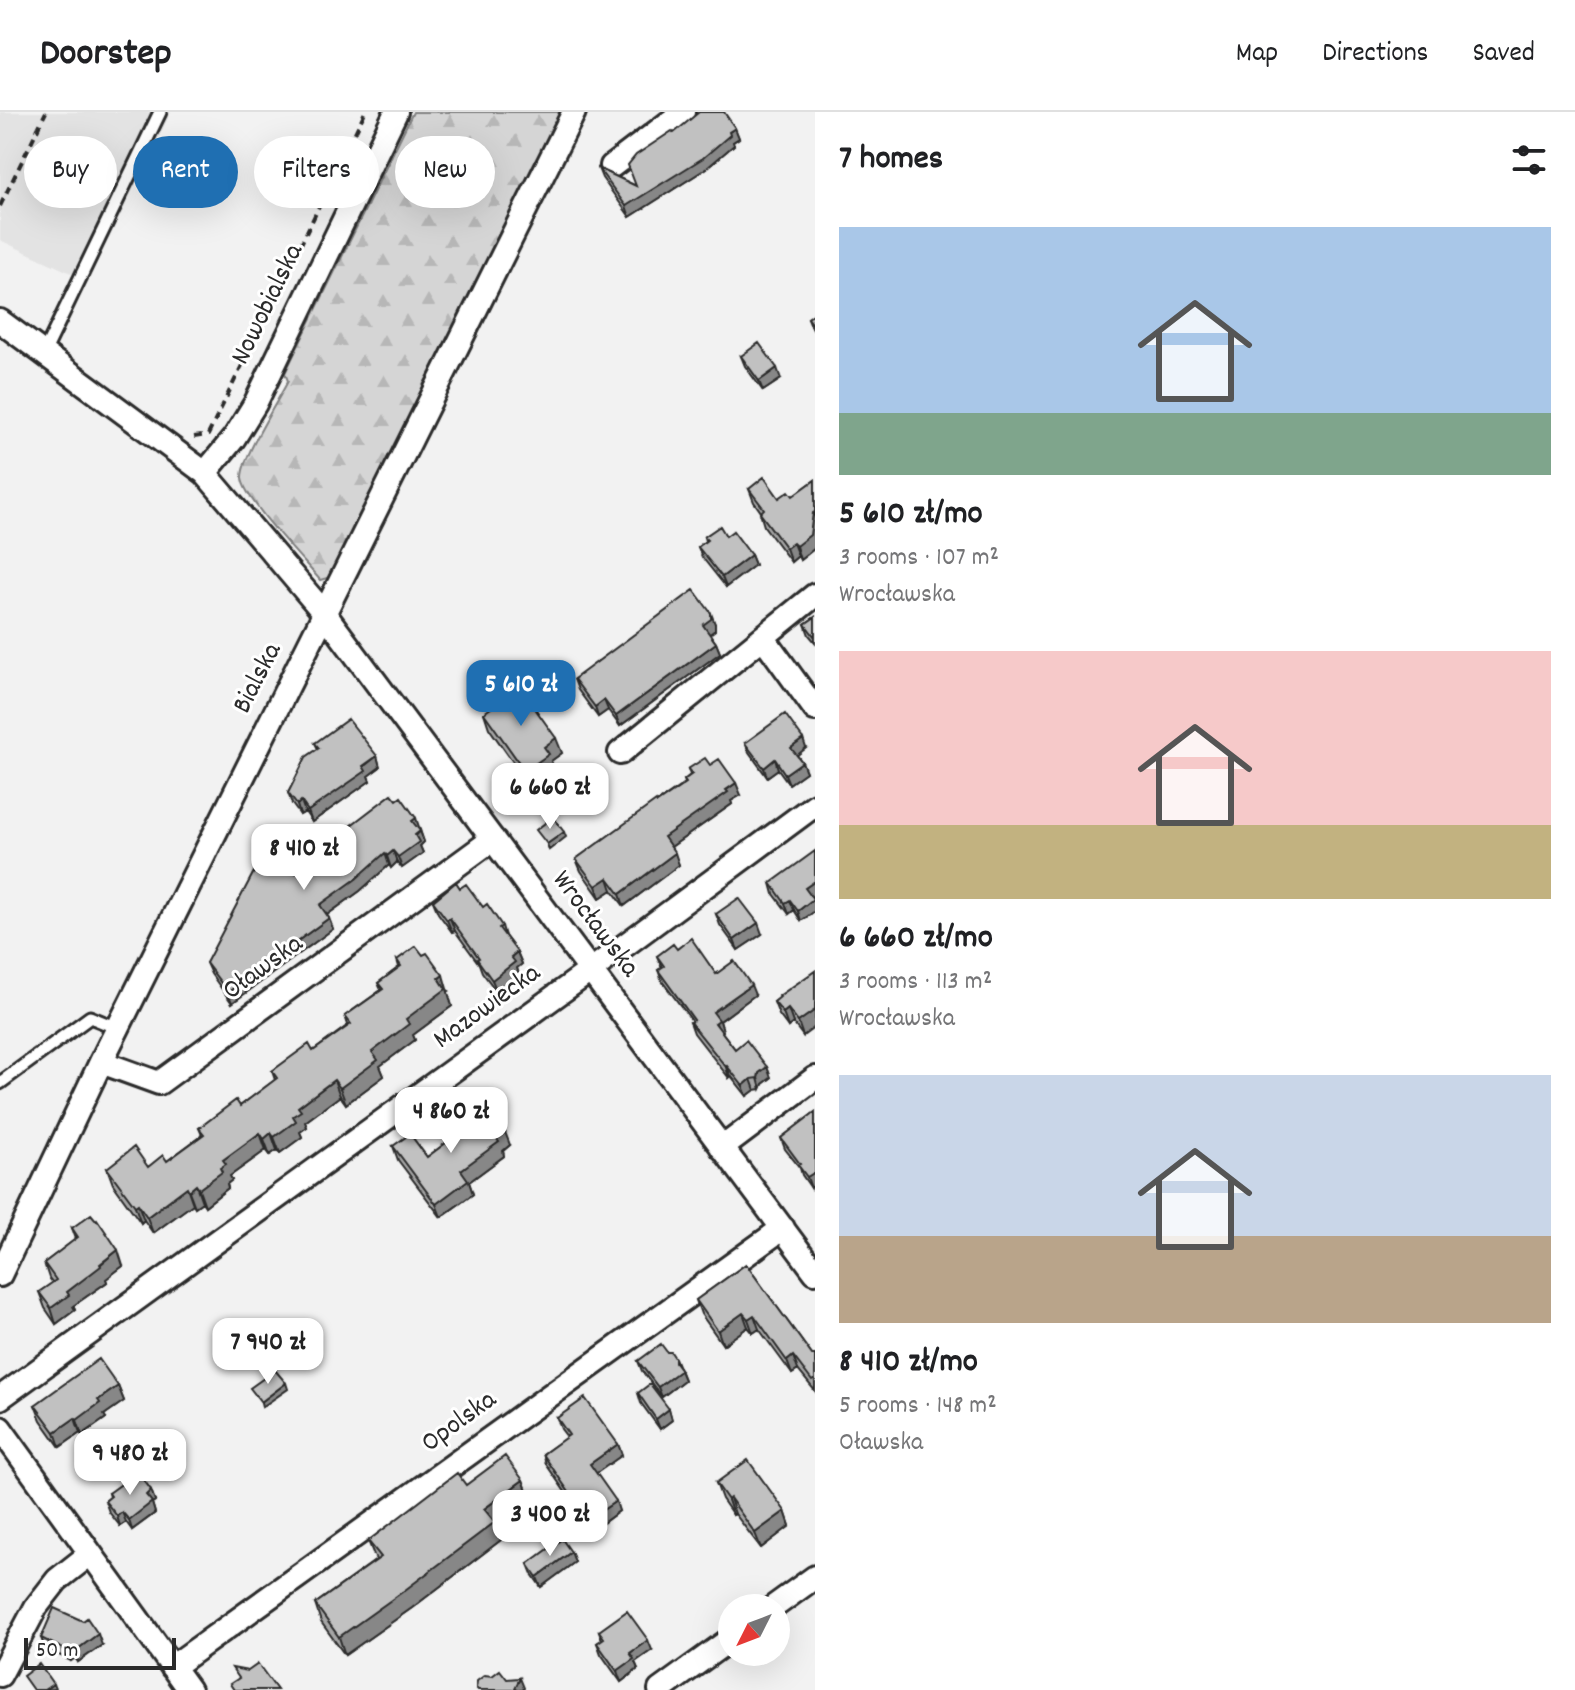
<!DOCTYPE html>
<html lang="en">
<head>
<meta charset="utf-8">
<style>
	:root { --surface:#fff; --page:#f6f6f6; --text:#202124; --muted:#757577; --line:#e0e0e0; --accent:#1f6fb2 }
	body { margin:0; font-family:Dekko,sans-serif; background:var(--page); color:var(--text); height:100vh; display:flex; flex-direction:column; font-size:30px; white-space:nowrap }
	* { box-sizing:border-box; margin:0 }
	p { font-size:26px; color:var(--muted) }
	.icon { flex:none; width:44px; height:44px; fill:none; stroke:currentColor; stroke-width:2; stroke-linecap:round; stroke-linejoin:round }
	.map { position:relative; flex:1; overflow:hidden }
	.panel { display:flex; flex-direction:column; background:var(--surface); width:760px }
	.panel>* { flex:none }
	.top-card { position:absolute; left:24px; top:24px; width:670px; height:72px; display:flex; gap:16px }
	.needle { width:52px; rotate:228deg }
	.fabs { position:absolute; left:718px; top:1482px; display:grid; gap:16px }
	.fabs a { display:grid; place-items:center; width:72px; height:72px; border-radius:50%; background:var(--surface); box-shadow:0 8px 32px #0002; font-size:40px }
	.scale { position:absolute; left:24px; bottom:20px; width:152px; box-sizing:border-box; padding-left:8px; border:4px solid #2b2b2b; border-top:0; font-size:22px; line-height:28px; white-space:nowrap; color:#2b2b2b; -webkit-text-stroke:6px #fff; paint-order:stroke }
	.price { position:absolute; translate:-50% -68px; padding:0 18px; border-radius:16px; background:#fff; color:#222; font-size:26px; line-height:52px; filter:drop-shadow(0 2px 4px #0008) }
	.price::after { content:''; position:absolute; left:50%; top:48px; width:24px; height:18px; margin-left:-12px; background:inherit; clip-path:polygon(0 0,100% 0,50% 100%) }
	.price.selected { background:var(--accent); color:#fff }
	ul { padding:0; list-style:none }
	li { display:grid; align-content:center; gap:16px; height:424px; padding:0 24px }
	li span { display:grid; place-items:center; height:248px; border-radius:0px; color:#555 }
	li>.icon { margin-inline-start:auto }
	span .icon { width:144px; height:144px; fill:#fffc; stroke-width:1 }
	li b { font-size:34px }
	h2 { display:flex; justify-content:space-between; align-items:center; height:96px; padding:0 24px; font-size:34px }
	.chip { padding:0 28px; border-radius:36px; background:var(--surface); box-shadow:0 8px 32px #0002; font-size:28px; line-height:72px }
	.chip.selected { background:var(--accent); color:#fff }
	header { display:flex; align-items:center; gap:48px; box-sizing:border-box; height:112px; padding:0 40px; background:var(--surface); border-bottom:2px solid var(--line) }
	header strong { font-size:38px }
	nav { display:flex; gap:44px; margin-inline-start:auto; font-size:28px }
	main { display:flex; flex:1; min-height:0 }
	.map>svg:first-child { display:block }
</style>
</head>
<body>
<header>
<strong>Doorstep</strong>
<nav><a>Map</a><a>Directions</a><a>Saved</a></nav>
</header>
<main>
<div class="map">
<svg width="815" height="1578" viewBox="0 0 815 1578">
	<defs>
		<pattern id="forest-firs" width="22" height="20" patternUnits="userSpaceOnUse" patternTransform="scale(2)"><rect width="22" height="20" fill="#d5d5d5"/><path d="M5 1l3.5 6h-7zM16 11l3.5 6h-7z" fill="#b7b7b7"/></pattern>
	</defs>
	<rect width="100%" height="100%" fill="#f2f2f2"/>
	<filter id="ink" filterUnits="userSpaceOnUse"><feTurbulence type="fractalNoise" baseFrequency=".0125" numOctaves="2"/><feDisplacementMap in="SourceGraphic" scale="16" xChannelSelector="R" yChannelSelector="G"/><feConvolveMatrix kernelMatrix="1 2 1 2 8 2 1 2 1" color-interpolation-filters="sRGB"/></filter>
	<g filter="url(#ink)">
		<path fill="#e3e3e3" d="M0,0H171L88,169L0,128Z"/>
		<path fill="url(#forest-firs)" stroke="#808080" stroke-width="2" d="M413,0H561L331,465L320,468C305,450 241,384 242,365C242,345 278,289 288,269L285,261Z"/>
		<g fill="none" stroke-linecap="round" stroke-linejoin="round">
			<g stroke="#2b2b2b" stroke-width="17">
				<path id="lane" d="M44,241L160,0
					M0,971L90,905L117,916"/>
			</g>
			<g stroke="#2b2b2b" stroke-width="28">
				<path id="street" d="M612,54L683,0
					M0,209L205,361L325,502L815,1160
					M205,361L234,326L255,292L396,0
					M763,525L815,597
					M620,641L815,483
					M101,950L159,971L493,727
					M722,1036L815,966
					M0,1163L101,950L574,0
					M0,1286L590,859L815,693
					M0,1316L189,1578
					M772,1496L815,1465
					M172,1555L783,1116
					M0,1563L36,1495L57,1468L90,1442
					M660,1578L732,1526"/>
			</g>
			<path stroke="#2b2b2b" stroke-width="4" stroke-dasharray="8 6" stroke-linecap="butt" d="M0,94L46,0
				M194,325L208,323L213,313L365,0"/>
			<use href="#lane" stroke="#fff" stroke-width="11"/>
			<use href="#street" stroke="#fff" stroke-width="22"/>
		</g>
		<path fill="#a6a6a6" stroke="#2b2b2b" stroke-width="2" d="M735,16L739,26L733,30L734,33L707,56L630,105L602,66L598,56L636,74L674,21Z
			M815,201V221L812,216L808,206Z
			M741,244L781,267L763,279L745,254Z
			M815,368V436L800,448L798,444L791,450L764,414L760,401L761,400L754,390L749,377L779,386L793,384Z
			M726,424L751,443L755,453L726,475L702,445L698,435L705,429L704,425Z
			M815,505V530L809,523L805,512Z
			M715,512V518L710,522L716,531L720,541L620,614L608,598L598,605L578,578L574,567Z
			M536,598L562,641L551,649L554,657L530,674L489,616L484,601Z
			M315,631L377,644L380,655L368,664L370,669L312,710L305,700L300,703L292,692L288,681L318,637Z
			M745,631L806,636L797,643L802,650L806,660L789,672L778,657L767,665L749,640Z
			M710,653L741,683L731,689L732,692L671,735L679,753L624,794L612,778L600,786L581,759L576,747L685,671L684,668L690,663L688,657Z
			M350,714L420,718L424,730L420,734L423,741L402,756L397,750L391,756L389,753L360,779L327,803L333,817L232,891L211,862L206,851L296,761L351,718Z
			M771,771L812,785L801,809L794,798L789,802L774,782Z
			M460,776L483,795L502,814L505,824L517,840L522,852L517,856L519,863L497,880L482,860L479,852L455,819L452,820L438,801L433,789Z
			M716,802L762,822L738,838L720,813Z
			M677,837L716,862L755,883L720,909L723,919L722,920L735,937L767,955L771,966L763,972L761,977L755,978L747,984L731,964L729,966L694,921L690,910L692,909L662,869L658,858L662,856L657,844Z
			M397,848L449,879L447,880L452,894L413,923L415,928L380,954L384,964L346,992L340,984L305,1010L307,1015L300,1020L302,1025L280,1041L277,1038L270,1043L266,1038L230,1064L232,1068L227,1072L228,1076L205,1094L202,1090L195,1095L193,1092L153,1121L144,1108L141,1111L113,1072L107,1056L148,1055L167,1049L202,1023L199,1016L240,994L275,968L272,959L313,939L348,913L345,904L381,878L378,871L399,855Z
			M815,859L803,924L793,911L788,915L779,903L774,890Z
			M815,1000L811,1076L802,1063L800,1056L785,1037L781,1026Z
			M453,1013L510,1033L503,1039L504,1044L469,1070L473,1082L441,1105L398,1048L393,1034L427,1045L457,1023Z
			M72,1116L123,1154L106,1167L107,1170L73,1194L75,1198L56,1212L45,1196L39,1180L53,1171L49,1166L44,1151L76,1127Z
			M746,1152L812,1243H815V1279L798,1258L792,1262L759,1217L753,1221L748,1215L723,1233L701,1202L696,1188Z
			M638,1249L679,1255L684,1268L662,1285L642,1259Z
			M118,1274L124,1289L104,1303L106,1306L82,1323L80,1321L60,1335L41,1308L35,1293Z
			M638,1281L669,1297L672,1308L660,1317L641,1291Z
			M557,1306L618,1332L622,1343L596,1361L619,1399L592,1419L546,1352L543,1342L567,1325L561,1317Z
			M523,1368L530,1386L495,1411L501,1428L412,1496L345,1543L321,1510L315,1492L376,1448L368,1429L466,1373Z
			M716,1371L785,1399L790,1414L761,1436L735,1402L733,1403L722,1387Z
			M151,1378L155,1389L152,1391L155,1401L132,1418L126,1410L120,1414L109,1400L105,1389L110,1385L109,1381Z
			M571,1440L575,1450L541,1475L532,1462L528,1452Z
			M599,1519L652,1538L635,1550L638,1557L621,1570L601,1542L597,1531L602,1528Z
			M41,1526L102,1533L78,1550L75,1546L71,1549L45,1536Z"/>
		<path fill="#878787" stroke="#2b2b2b" stroke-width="2" d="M735,16L739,26L733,30L734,33L707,56L630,105L626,94Z
			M777,256L781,267L763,279L759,269Z
			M815,400V436L800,448L796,434Z
			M793,431L798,444L791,450L786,436Z
			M751,443L755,453L726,475L722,465Z
			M711,501L715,512V518L707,524L703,513Z
			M716,531L720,541L620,614L616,604Z
			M604,588L608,598L598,605L595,595Z
			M556,626L562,641L551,649L554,657L530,674L525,659L544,635Z
			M803,627L806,636L795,645L791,636Z
			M377,644L380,655L368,664L370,669L312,710L308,699Z
			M775,647L778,657L767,665L764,656Z
			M802,650L806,660L789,672L785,662Z
			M736,671L741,683L731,689L732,692L668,737L664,725Z
			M301,689L305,700L300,703L297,693Z
			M416,706L420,718L416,720L412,709Z
			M420,719L424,730L420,734L423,741L402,756L398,745Z
			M564,720L566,725L549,738L547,732Z
			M393,739L397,750L391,756L387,744Z
			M385,741L389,753L360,779L324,805L320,793Z
			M675,741L679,753L624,794L620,782Z
			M608,766L612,778L600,786L596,774Z
			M815,769V782L809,787L805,776Z
			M813,787L815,792V799L801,809L798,799Z
			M790,788L794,798L789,802L785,791Z
			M329,806L333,817L232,891L228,880Z
			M450,806L455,819L452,820L447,808Z
			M758,811L762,822L738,838L734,828Z
			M517,840L522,852L517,856L519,863L497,880L492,868L511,845Z
			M443,863L452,894L413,923L415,928L380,954L384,964L346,992L340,976L372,940L406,907L439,866Z
			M751,873L755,883L720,909L723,919L719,922L713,900Z
			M788,897L793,911L788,915L783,901Z
			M815,898V915L803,924L798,910Z
			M727,954L731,964L729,966L726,955Z
			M767,955L771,966L763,972L761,977L758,966L759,961Z
			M751,967L755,978L747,984L743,974Z
			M334,968L340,984L305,1010L307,1015L300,1020L302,1025L280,1041L274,1025L293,1004L298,995Z
			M505,1020L510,1033L503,1039L504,1044L469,1070L473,1082L441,1105L436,1092L461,1058Z
			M260,1021L266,1038L230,1064L232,1068L227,1072L228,1076L205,1094L199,1077L220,1056L223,1048Z
			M271,1021L277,1038L270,1043L264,1027Z
			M815,1060V1073L811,1076L807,1065Z
			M196,1073L202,1090L195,1095L189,1079Z
			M187,1075L193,1092L153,1121L147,1105Z
			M138,1092L144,1108L141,1111L135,1094Z
			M118,1138L123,1154L106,1167L107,1170L73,1194L75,1198L56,1212L51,1196L67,1180Z
			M743,1201L748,1215L723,1233L718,1219Z
			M754,1203L759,1217L753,1221L748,1207Z
			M793,1244L798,1258L792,1262L787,1249Z
			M675,1246L684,1268L662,1285L658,1275L675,1250Z
			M286,1271L288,1277L262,1295L261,1290Z
			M118,1274L124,1289L104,1303L106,1306L82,1323L77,1308L98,1288Z
			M669,1297L672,1308L660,1317L656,1307Z
			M75,1306L80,1321L60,1335L55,1320Z
			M618,1332L622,1343L594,1363L590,1352Z
			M523,1368L530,1386L495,1411L501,1428L412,1496L345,1543L339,1525L484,1397Z
			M151,1378L155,1389L152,1391L155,1401L132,1418L129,1408L146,1383Z
			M730,1386L735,1402L733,1403L728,1388Z
			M616,1389L619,1399L592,1419L588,1408Z
			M785,1399L790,1414L761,1436L755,1421Z
			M122,1400L126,1410L120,1414L117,1404Z
			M571,1440L575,1450L541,1475L537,1465Z
			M98,1522L102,1533L78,1550L75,1539Z
			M648,1528L652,1538L635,1550L638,1557L621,1570L617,1559L630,1541Z
			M71,1535L75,1546L71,1549L67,1539Z
			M520,1566L524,1576L523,1578H516L515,1576Z
			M53,1572L55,1577L44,1578Z"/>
		<path fill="#c1c1c1" stroke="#2b2b2b" stroke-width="2" d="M699,0H724L735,16L729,20L730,23L703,46L626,94L598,56L636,74L628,53L636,43L672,19L674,21Z
			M815,201V215L808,206Z
			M759,231L777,256L759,269L741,244Z
			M764,365L779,386L789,379L793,384L815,368V400L813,401L810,423L796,434L793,431L786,436L760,401L764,397L749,377Z
			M720,414L726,424L733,419L751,443L722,465L698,435L707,428L704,425Z
			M694,478L711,501V507L703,513L716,531L616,604L604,588L595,595L574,567Z
			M815,505V525L805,512Z
			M524,575L536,598L556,626L544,635L549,642L525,659L484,601L517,577L518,579Z
			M785,602L803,627L791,636L802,650L785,662L775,647L764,656L745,631Z
			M348,607L377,644L363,654L366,659L308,699L301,689L297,693L288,681L306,645L319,636L315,631Z
			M705,646L710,653L719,647L736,671L726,678L728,680L664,725L675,741L620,782L608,766L596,774L576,747L656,689L657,691L686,671L684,668L692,662L688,657Z
			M392,682L397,688L401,685L416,706L412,709L420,719L415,723L419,730L398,745L393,739L387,744L385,741L356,767L320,793L329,806L228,880L206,851L256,756L279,738L296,761L314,745L352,717L350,714Z
			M553,705L564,720L547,732L536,718Z
			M815,739V769L805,776L813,787L798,799L790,788L785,791L771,771Z
			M456,770L460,776L466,772L483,795L487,792L502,814L499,816L517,840L511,845L515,850L492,868L477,847L479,846L450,806L447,808L433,789Z
			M739,786L758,811L734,828L716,802Z
			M691,826L716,862L734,849L751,873L713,900L719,908L715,911L735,937L746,928L767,955L759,961L758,966L751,967L743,974L727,954L726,955L690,910L694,908L658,858L664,854L657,844L673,832L677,837Z
			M416,834L423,843L427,841L443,863L439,866L446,877L406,907L409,912L372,940L378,948L340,976L334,968L298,995L301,999L293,1004L296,1009L274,1025L271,1021L264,1027L260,1021L223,1048L226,1052L220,1056L222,1060L199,1077L196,1073L189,1079L187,1075L147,1105L138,1092L135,1094L107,1056L134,1035L148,1055L163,1043L167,1049L204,1022L199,1016L236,988L240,994L277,966L272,959L309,932L313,939L351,912L345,904L383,877L378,871L401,854L397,848Z
			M815,859V898L798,910L788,897L783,901L774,890L780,885L779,884Z
			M488,998L505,1020L496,1026L499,1030L461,1058L468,1068L436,1092L393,1034L410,1022L427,1045L459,1021L453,1013L470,1001L472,1003L477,999L480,1003Z
			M815,1000V1060L807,1065L798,1053L800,1052L781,1026Z
			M91,1102L96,1108L97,1107L118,1138L100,1152L101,1154L67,1180L69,1183L51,1196L39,1180L56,1168L44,1151L78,1125L72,1116Z
			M746,1152L812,1243H815V1267L812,1269L793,1244L787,1249L754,1203L748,1207L743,1201L718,1219L696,1188Z
			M661,1232L667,1240H671L675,1246V1250L681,1258L658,1275L638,1249Z
			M99,1247L118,1274L98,1288L100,1291L77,1308L75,1306L55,1320L35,1293Z
			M275,1258L286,1271L261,1290L250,1276Z
			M650,1272L669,1297L656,1307L638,1281Z
			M585,1286L618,1332L590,1352L616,1389L588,1408L543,1342L569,1323L557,1306Z
			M505,1344L523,1368L484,1397L495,1410L405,1478L339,1525L315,1492L381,1445L368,1429L457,1361L466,1373Z
			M748,1348L785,1399L755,1421L730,1386L728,1388L716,1371Z
			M138,1360L151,1378L146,1383L152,1390L129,1408L122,1400L117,1404L105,1389L111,1384L109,1381Z
			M562,1427L571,1440L537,1465L528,1452Z
			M54,1496L83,1509L87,1506L98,1522L75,1539L71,1535L67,1539L41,1526Z
			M627,1499L648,1528L630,1541L634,1547L617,1559L597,1531L604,1526L599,1519Z
			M39,1552L53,1572L44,1578H33L23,1564Z
			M258,1552L277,1578H234L230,1572L239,1566L232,1556L248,1559Z
			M500,1558L507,1567L520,1566L515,1576L517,1578H478L476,1576L477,1569L485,1563L492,1564Z"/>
	</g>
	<g text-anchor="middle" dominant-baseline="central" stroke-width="6" stroke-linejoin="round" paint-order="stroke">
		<g font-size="28" fill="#2b2b2b" stroke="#fff">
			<text transform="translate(269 193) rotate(-64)">Nowobialska</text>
			<text transform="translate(259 567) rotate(-63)">Bialska</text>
			<text transform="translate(594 813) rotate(53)">Wrocławska</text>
			<text transform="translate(264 857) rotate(-36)">Oławska</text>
			<text transform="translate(488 896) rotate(-36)">Mazowiecka</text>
			<text transform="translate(460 1311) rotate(-36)">Opolska</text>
		</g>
	</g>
</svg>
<div class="fabs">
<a><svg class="needle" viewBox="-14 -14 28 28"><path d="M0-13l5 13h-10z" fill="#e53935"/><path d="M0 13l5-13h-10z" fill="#757577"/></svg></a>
</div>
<div class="scale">50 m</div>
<b class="price selected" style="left:521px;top:616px">5 610 zł</b>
<b class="price" style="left:550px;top:719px">6 660 zł</b>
<b class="price" style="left:304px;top:780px">8 410 zł</b>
<b class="price" style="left:451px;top:1043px">4 860 zł</b>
<b class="price" style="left:268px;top:1274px">7 940 zł</b>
<b class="price" style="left:130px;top:1385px">9 480 zł</b>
<b class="price" style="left:550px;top:1446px">3 400 zł</b>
<div class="top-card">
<a class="chip">Buy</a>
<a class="chip selected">Rent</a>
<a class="chip">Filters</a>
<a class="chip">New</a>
</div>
</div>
<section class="panel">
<h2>7 homes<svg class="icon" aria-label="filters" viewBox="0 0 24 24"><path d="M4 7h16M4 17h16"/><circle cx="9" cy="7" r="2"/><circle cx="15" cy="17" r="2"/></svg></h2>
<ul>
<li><span style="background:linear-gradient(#a9c7e8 75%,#7fa58c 0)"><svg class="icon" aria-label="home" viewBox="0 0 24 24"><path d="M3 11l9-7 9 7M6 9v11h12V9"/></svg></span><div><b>5 610 zł/mo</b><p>3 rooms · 107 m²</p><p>Wrocławska</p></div></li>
<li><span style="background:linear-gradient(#f6c9c9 70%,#c2b280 0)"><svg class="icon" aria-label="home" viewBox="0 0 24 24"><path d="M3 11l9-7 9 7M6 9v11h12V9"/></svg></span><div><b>6 660 zł/mo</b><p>3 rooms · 113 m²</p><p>Wrocławska</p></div></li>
<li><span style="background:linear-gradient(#c9d6e8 65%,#b9a48a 0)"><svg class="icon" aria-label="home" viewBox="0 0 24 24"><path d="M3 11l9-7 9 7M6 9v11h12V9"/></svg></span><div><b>8 410 zł/mo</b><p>5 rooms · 148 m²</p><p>Oławska</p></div></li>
</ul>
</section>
</main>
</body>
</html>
